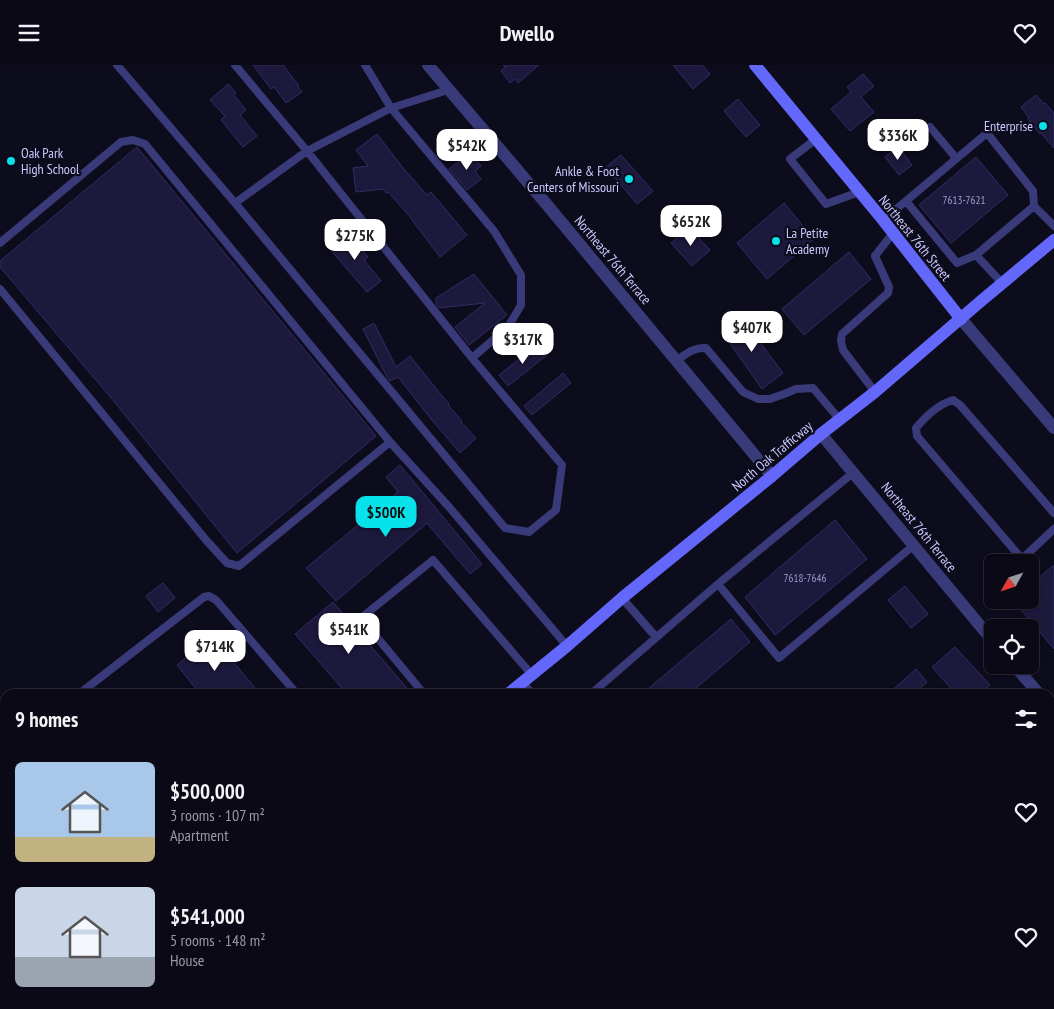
<!DOCTYPE html>
<html lang="en">
<head>
<meta charset="utf-8">
<style>
	:root { --surface:#0a0915; --page:#13121e; --text:#f1f3f6; --muted:#999aa0; --line:#2a2a34; --accent:#08e2ea }
	body { margin:0; font-family:"PT Sans Narrow",sans-serif; background:var(--page); color:var(--text); height:100vh; display:flex; flex-direction:column; font-size:19px; white-space:nowrap }
	* { box-sizing:border-box; margin:0 }
	p { font-size:16px; color:var(--muted) }
	.icon { flex:none; width:28px; height:28px; fill:none; stroke:currentColor; stroke-width:2; stroke-linecap:round; stroke-linejoin:round }
	.map { position:relative; flex:1; overflow:hidden }
	.panel { position:absolute; left:0px; top:624px; width:1055px; height:321px; display:flex; flex-direction:column; background:var(--surface); border-radius:15px 15px 0 0; box-shadow:0 1px 4px #0004,0 0 0 1px var(--line) }
	.panel>* { flex:none }
	.needle { width:32px; rotate:230deg }
	.tools { position:absolute; left:984px; top:489px; display:grid; gap:10px }
	.tools a { display:grid; place-items:center; width:55px; height:55px; border-radius:8px; background:var(--surface); box-shadow:0 1px 4px #0004,0 0 0 1px var(--line); font-size:25px }
	.price { position:absolute; translate:-50% -42px; padding:0 11px; border-radius:10px; background:#fff; color:#222; font-size:16px; line-height:32px; filter:drop-shadow(0 1px 2px #0008) }
	.price::after { content:''; position:absolute; left:50%; top:30px; width:15px; height:11px; margin-left:-8px; background:inherit; clip-path:polygon(0 0,100% 0,50% 100%) }
	.price.selected { background:var(--accent); color:#111 }
	ul { padding:0; list-style:none }
	li { display:flex; align-items:center; gap:15px; height:125px; padding:0 15px }
	li span { display:grid; place-items:center; flex:none; width:140px; height:100px; border-radius:8px; color:#555 }
	li>.icon { margin-inline-start:auto }
	span .icon { width:60px; height:60px; fill:#fffc; stroke-width:1 }
	li b { font-size:21px }
	h2 { display:flex; justify-content:space-between; align-items:center; height:60px; padding:0 15px; font-size:21px }
	header { display:flex; justify-content:space-between; align-items:center; height:65px; padding:0 15px; background:var(--surface); font-size:22px; font-weight:700 }
	.map>svg:first-child { display:block }
</style>
</head>
<body>
<header><svg class="icon" aria-label="menu" viewBox="0 0 24 24"><path d="M4 6h16M4 12h16M4 18h16"/></svg>Dwello<svg class="icon" aria-label="heart" viewBox="0 0 24 24"><path d="M12 20l-8-8c-3-5 5-10 8-4 3-6 11-1 8 4z"/></svg></header>
<div class="map">
<svg width="1054" height="944" viewBox="0 0 1054 944">
	<rect width="100%" height="100%" fill="#0d0c1c"/>
	<path fill="#1d193c" stroke="#332b67" d="M253,0H283L299,21L298,22L302,27L286,38L274,22L271,24Z
		M503,0H539L518,18L515,14L510,18L501,6L505,2Z
		M673,0H702L710,9L693,24Z
		M863,9L874,21L861,32L874,47L850,66L831,44L851,27L847,22Z
		M228,19L236,28L234,30L246,45L240,50L257,71L243,82L221,55L225,51L210,35Z
		M1036,30L1044,39L1045,38L1054,48V83L1041,68L1040,69L1028,54L1029,53L1021,42Z
		M738,34L760,60L746,72L724,46Z
		M377,69L403,103L427,130L431,127L467,170L440,192L406,147L388,127L386,128L383,124L356,127L353,103L368,101L356,85Z
		M898,81L912,100L899,110L885,92Z
		M137,82L376,371L237,488L112,334L0,202V196Z
		M471,87L481,101L475,106L481,114L467,125L449,104Z
		M621,90L653,126L637,139L606,102Z
		M976,92L1008,130L951,178L919,140Z
		M784,138L814,174L767,214L737,178Z
		M689,162L710,185L692,201L671,178Z
		M349,167L368,192L364,195L381,216L367,227L329,183Z
		M849,187L871,214L804,270L782,244Z
		M474,209L507,250L469,280L455,262L485,238L439,243L436,239V233Z
		M742,253L783,308L762,324L722,267Z
		M374,258L396,302L410,291L438,326L449,339L448,340L462,356L461,357L476,373L460,388L431,354L398,312L390,316L387,312L363,264Z
		M539,279L547,290L508,321L499,310Z
		M563,308L571,318L532,350L524,341Z
		M400,400L482,499L470,509L427,458L336,536L306,503L398,427L386,412Z
		M835,455L867,494L775,570L745,532Z
		M1054,500V584L1013,535H1030V520Z
		M163,518L175,533L158,547L146,531Z
		M905,521L928,549L911,563L888,535Z
		M333,537L412,629H347L295,569Z
		M731,554L750,577L689,629H642Z
		M212,571L260,629H200L177,600Z
		M955,582L990,620L980,629H956L932,602Z
		M916,604L927,617L914,629H888Z"/>
	<g fill="none" stroke-linecap="round" stroke-linejoin="round">
		<path stroke="#383a79" stroke-width="8" d="M117,0L235,138L505,463L529,467L556,445L562,400L472,293L307,86L235,0
			M365,0L391,43L494,166L521,210V240L508,262L472,293
			M930,62L956,93
			M816,74L790,94L826,139L859,127
			M906,136L987,68L1033,126L1034,141
			M235,138L307,86L391,43L448,25
			M883,155L906,136L957,198L976,190
			M0,178L121,77L133,75L145,79L390,377L449,442L567,581
			M1002,218L976,190L1034,141L1054,161
			M0,224L206,475L227,498L239,501L390,377
			M676,296C686,289 694,282 706,283L743,327L758,334H770L784,329L796,324L813,323L840,355
			M875,327L843,285L841,276L842,269L888,228L889,222L875,191L893,168
			M1054,448L960,340L953,335C939,339 926,351 916,363L917,371L1022,494L1054,464
			M718,519L854,407
			M622,533L656,572
			M79,629L204,532L209,531L216,535L297,629
			M424,629L361,553L433,495L532,610
			M591,629L718,519L779,593L914,480
			M0,880L5,876
			M0,944L5,938"/>
		<path stroke="#383a79" stroke-width="12" d="M428,0L548,141L772,411
			M961,254L1054,363
			M821,369L992,575
			M1014,600L1039,629
			M521,619L530,629
			M1050,642L1054,646
			M797,940L801,944
			M628,944L633,940"/>
		<path stroke="#6368fa" stroke-width="12" d="M755,0L883,155L961,254
			M508,629L567,581L622,533L772,411L821,369L875,327L981,236L1054,175
			M110,944L115,940"/>
	</g>
	<g fill="#08e2ea" stroke="#0d0c1c" stroke-width="2">
		<circle cx="1043" cy="61" r="5"/>
		<circle cx="11" cy="96" r="5"/>
		<circle cx="629" cy="114" r="5"/>
		<circle cx="776" cy="176" r="5"/>
	</g>
	<g text-anchor="middle" dominant-baseline="central" stroke-width="4.5" stroke-linejoin="round" paint-order="stroke">
		<g font-size="11" fill="#a09ccd">
			<text x="964" y="135">7613-7621</text>
			<text x="805" y="513">7618-7646</text>
		</g>
		<g font-size="14" fill="#cbc8fd" stroke="#0d0c1c" text-anchor="end">
			<text x="1033" y="61">Enterprise</text>
			<text x="21" y="88" text-anchor="start">Oak Park<tspan x="21" dy="16">High School</tspan></text>
			<text x="619" y="106">Ankle &amp; Foot<tspan x="619" dy="16">Centers of Missouri</tspan></text>
			<text x="786" y="168" text-anchor="start">La Petite<tspan x="786" dy="16">Academy</tspan></text>
		</g>
		<g font-size="14" fill="#cbc8fd" stroke="#0d0c1c">
			<text transform="translate(915 173) rotate(51)">Northeast 76th Street</text>
			<text transform="translate(613 195) rotate(50)">Northeast 76th Terrace</text>
			<text transform="translate(772 391) rotate(-40)">North Oak Trafficway</text>
			<text transform="translate(919 462) rotate(51)">Northeast 76th Terrace</text>
		</g>
	</g>
</svg>
<div class="tools">
<a><svg class="needle" viewBox="-14 -14 28 28"><path d="M0-13l5 13h-10z" fill="#e53935"/><path d="M0 13l5-13h-10z" fill="#999aa0"/></svg></a>
<a><svg class="icon" aria-label="locate" viewBox="0 0 24 24"><circle cx="12" cy="12" r="6"/><path d="M12 2v4M12 18v4M2 12h4M18 12h4"/></svg></a>
</div>
<b class="price" style="left:898px;top:96px">$336K</b>
<b class="price" style="left:467px;top:106px">$542K</b>
<b class="price" style="left:691px;top:182px">$652K</b>
<b class="price" style="left:355px;top:196px">$275K</b>
<b class="price" style="left:752px;top:288px">$407K</b>
<b class="price" style="left:523px;top:300px">$317K</b>
<b class="price selected" style="left:386px;top:473px">$500K</b>
<b class="price" style="left:349px;top:590px">$541K</b>
<b class="price" style="left:215px;top:607px">$714K</b>
<section class="panel">
<h2>9 homes<svg class="icon" aria-label="filters" viewBox="0 0 24 24"><path d="M4 7h16M4 17h16"/><circle cx="9" cy="7" r="2"/><circle cx="15" cy="17" r="2"/></svg></h2>
<ul>
<li><span style="background:linear-gradient(#a9c7e8 75%,#c2b280 0)"><svg class="icon" aria-label="home" viewBox="0 0 24 24"><path d="M3 11l9-7 9 7M6 9v11h12V9"/></svg></span><div><b>$500,000</b><p>3 rooms · 107 m²</p><p>Apartment</p></div><svg class="icon" aria-label="heart" viewBox="0 0 24 24"><path d="M12 20l-8-8c-3-5 5-10 8-4 3-6 11-1 8 4z"/></svg></li>
<li><span style="background:linear-gradient(#c9d6e8 70%,#9aa5b1 0)"><svg class="icon" aria-label="home" viewBox="0 0 24 24"><path d="M3 11l9-7 9 7M6 9v11h12V9"/></svg></span><div><b>$541,000</b><p>5 rooms · 148 m²</p><p>House</p></div><svg class="icon" aria-label="heart" viewBox="0 0 24 24"><path d="M12 20l-8-8c-3-5 5-10 8-4 3-6 11-1 8 4z"/></svg></li>
</ul>
</section>
</div>
</body>
</html>
